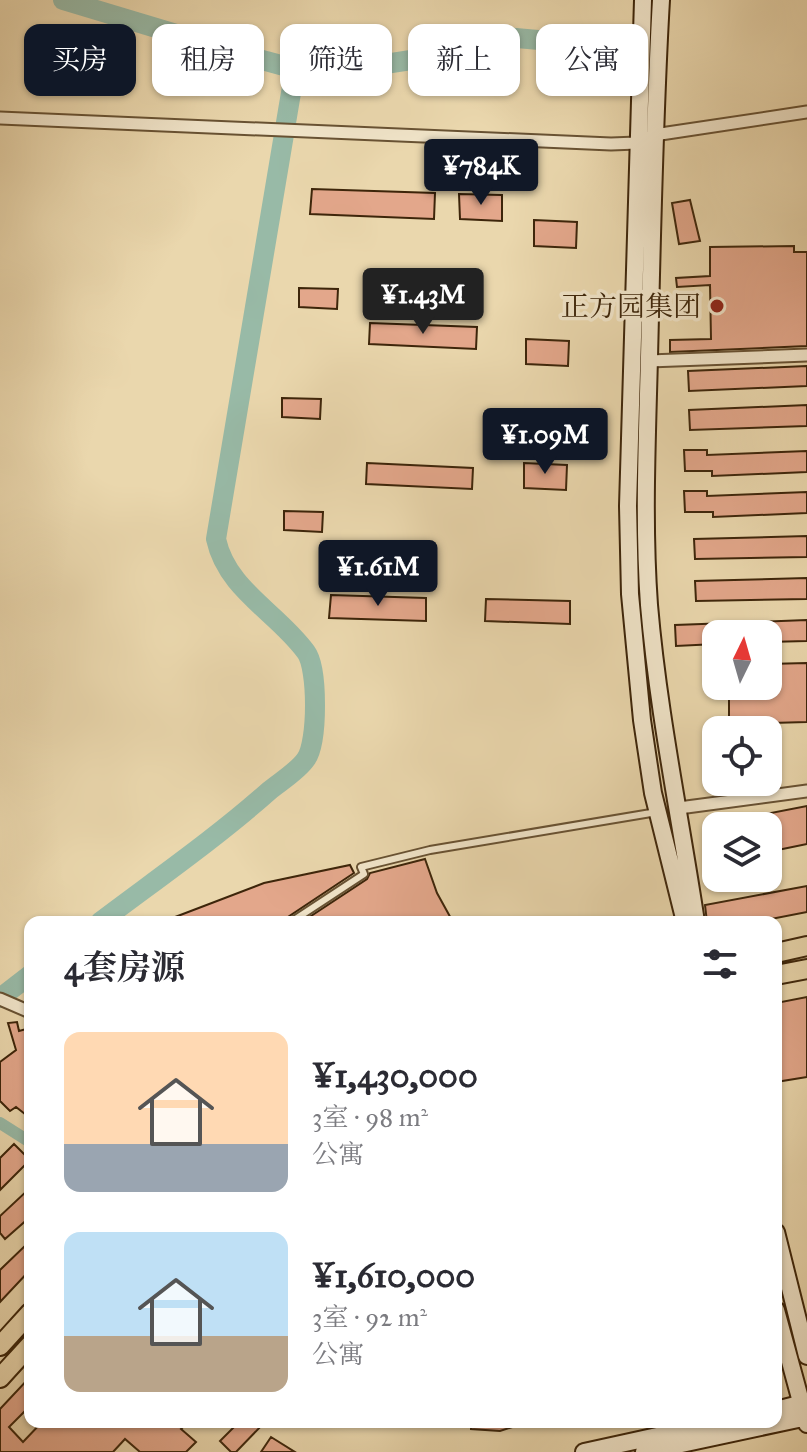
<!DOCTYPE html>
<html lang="zh">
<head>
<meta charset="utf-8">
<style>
	:root { --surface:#fff; --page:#f7f7f7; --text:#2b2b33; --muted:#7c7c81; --accent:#111827 }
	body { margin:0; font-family:"IM FELL Great Primer","Noto Serif SC",serif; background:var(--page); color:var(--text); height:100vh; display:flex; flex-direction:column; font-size:30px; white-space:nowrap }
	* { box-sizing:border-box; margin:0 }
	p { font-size:26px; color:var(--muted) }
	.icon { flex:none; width:44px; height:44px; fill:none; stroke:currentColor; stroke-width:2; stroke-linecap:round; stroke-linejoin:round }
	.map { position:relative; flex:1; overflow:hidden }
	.panel { position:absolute; left:24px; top:916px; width:758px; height:512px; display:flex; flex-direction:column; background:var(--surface); border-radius:16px; box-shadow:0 2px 6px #0004 }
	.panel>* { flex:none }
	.top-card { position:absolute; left:24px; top:24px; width:760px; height:72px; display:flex; gap:16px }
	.needle { width:52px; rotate:5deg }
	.fabs { position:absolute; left:702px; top:620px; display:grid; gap:16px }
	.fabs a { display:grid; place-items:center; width:80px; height:80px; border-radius:16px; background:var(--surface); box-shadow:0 2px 6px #0004; font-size:40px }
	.price { position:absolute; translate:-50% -68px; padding:0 18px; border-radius:8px; background:var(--accent); color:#fff; font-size:26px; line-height:52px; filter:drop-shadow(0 2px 4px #0008) }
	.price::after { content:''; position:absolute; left:50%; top:48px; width:24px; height:18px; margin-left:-12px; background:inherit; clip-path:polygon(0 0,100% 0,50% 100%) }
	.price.on { background:#222; color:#fff }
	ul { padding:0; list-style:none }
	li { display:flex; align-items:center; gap:24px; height:200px; padding:0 40px }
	li span { display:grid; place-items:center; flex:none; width:224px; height:160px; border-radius:16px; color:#555 }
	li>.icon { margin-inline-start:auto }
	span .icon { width:96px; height:96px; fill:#fffc; stroke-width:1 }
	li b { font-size:34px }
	h2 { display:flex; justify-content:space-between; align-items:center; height:96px; padding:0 40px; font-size:34px }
	.pill { padding:0 28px; border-radius:16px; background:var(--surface); box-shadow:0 2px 6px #0004; font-size:28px; line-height:72px }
	.pill.on { background:var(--accent); color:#fff }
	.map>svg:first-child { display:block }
</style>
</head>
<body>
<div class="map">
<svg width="807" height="1452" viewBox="0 0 807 1452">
	<rect width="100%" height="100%" fill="#ead7ad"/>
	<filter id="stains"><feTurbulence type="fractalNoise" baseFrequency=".0025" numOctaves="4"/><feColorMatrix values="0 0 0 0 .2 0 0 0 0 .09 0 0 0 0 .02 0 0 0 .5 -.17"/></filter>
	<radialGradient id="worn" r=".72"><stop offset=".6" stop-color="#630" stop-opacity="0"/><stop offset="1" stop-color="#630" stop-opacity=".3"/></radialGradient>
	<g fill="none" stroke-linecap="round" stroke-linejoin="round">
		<path stroke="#98baa7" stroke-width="12" d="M0,1123L30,1142"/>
		<path stroke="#98baa7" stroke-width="20" d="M63,0L266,61L295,69L327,73L411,60L494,36L594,45
			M100,922C157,879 216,838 269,791C281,781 298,771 306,759C318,742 318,668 306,652C277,612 227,590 216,539L295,69
			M0,998L30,975"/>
	</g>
	<path fill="#e3a78b" stroke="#3d250a" stroke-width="2" d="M312,189L435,193L434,219L310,214Z
		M459,194L502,195V221L460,219Z
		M690,200L700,241L679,244L672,203Z
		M534,220L577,222L576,248L534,246Z
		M794,246V252H807V346L670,352V340L711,339L710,285L677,287L676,278L710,276V247Z
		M299,288L338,289L337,309L299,307Z
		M370,323L477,327L476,349L369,344Z
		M526,339L569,341L568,366L526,364Z
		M807,366V386L689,391L688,371Z
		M282,398L321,399L320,419L282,417Z
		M807,405V426L690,430L689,410Z
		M684,450H707V455L807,451V472L712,476V471H685Z
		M367,463L473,468L472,489L366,484Z
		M524,463L567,465L566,490L524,488Z
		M684,491H707V496L807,492V513L713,517V512H685Z
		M284,511L323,512L322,532L284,530Z
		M807,536V557L695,559L694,539Z
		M807,578V599L696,601L695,581Z
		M331,595L426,598V621L329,618Z
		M486,599L570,601V624L485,621Z
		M807,620V641L768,642V634H716V644L676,646L675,625Z
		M807,663V722L729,724V686H768V664Z
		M807,806V844L768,852V826H746L745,818Z
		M425,859L437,893L453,922H302L367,879L370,873Z
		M350,865L354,873L288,917L285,922H162L264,883Z
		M807,886V912L756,922H707L705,905Z
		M807,997V1077L776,1082V1003Z
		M17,1022L19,1031L30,1028V1118L16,1107L10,1111L0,1101V1062L16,1050L8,1023Z
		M14,1144L30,1160L0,1190V1158Z
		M30,1188V1217L5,1239L0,1233V1216Z
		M30,1241V1270L0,1302V1270Z
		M30,1377V1416L25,1411L9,1427L23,1442L42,1422H188L181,1429L196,1442L186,1452H140L125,1439L113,1452H0V1409Z
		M239,1422H265L236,1452H231L220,1441Z
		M471,1422H522V1424L500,1431L471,1429Z
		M271,1437L295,1452H261Z"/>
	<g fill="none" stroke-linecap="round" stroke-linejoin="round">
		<g stroke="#685233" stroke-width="10">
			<path id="lane" d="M291,922L364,874L361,867L430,850L657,812"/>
		</g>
		<g stroke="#685233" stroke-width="15">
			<path id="street" d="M0,118L611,144L637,143L654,135L807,112
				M649,361L807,355
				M679,808L807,791
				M0,999L30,1012"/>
		</g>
		<g stroke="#3d250a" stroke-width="20">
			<path id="secondary" d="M643,0L628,506L630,594L642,720L653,793L685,922
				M661,0C654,119 652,238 649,357C647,439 643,522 649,605C658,711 680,816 696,922
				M776,1232L807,1356
				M776,1310L807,1424
				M776,1410L807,1402
				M584,1452L721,1422
				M644,1452L807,1417"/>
		</g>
		<g stroke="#3d250a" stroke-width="22">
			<path id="primary" d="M776,953L807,946
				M776,975L807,969
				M0,1346L30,1313
				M0,1378L30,1345"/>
		</g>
		<use href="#lane" stroke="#f1e5ca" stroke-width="6"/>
		<use href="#street" stroke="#f1e5ca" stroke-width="11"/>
		<use href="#secondary" stroke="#f1e5ca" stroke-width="16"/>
		<use href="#primary" stroke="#ead7ad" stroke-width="18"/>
	</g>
	<circle fill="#8f2418" stroke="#f1e5ca" stroke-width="3" cx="717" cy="306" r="8"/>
	<g text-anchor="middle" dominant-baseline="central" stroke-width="7" stroke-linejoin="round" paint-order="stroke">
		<g font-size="28" fill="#3d250a" stroke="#f1e5ca" text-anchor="end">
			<text x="701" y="306">正方园集团</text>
		</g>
	</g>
	<rect width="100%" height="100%" filter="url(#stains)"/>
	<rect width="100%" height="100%" fill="url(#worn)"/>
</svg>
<div class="fabs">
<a><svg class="needle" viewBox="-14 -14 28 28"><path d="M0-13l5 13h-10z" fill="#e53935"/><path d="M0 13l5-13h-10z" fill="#7c7c81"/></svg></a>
<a><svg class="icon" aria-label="locate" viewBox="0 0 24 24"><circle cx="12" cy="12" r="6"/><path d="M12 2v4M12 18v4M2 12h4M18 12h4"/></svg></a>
<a><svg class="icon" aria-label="layers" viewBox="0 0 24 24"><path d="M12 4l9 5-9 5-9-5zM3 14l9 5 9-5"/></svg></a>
</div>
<b class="price" style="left:481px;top:207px">¥784K</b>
<b class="price on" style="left:423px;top:336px">¥1.43M</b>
<b class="price" style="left:545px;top:476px">¥1.09M</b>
<b class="price" style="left:378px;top:608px">¥1.61M</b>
<div class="top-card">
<a class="pill on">买房</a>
<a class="pill">租房</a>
<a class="pill">筛选</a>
<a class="pill">新上</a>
<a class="pill">公寓</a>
</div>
<section class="panel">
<h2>4套房源<svg class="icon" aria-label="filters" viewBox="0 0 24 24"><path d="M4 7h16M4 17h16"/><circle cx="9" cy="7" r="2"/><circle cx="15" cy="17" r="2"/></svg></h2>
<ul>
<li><span style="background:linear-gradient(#ffd9b3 70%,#9aa5b1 0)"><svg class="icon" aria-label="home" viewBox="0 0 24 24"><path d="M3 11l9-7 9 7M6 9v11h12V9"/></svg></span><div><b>¥1,430,000</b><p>3室 · 98 m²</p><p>公寓</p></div></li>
<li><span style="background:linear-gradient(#bfe0f5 65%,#b9a48a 0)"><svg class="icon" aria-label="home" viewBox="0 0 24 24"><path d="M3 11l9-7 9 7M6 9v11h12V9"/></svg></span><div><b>¥1,610,000</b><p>3室 · 92 m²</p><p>公寓</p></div></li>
</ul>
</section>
</div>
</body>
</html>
